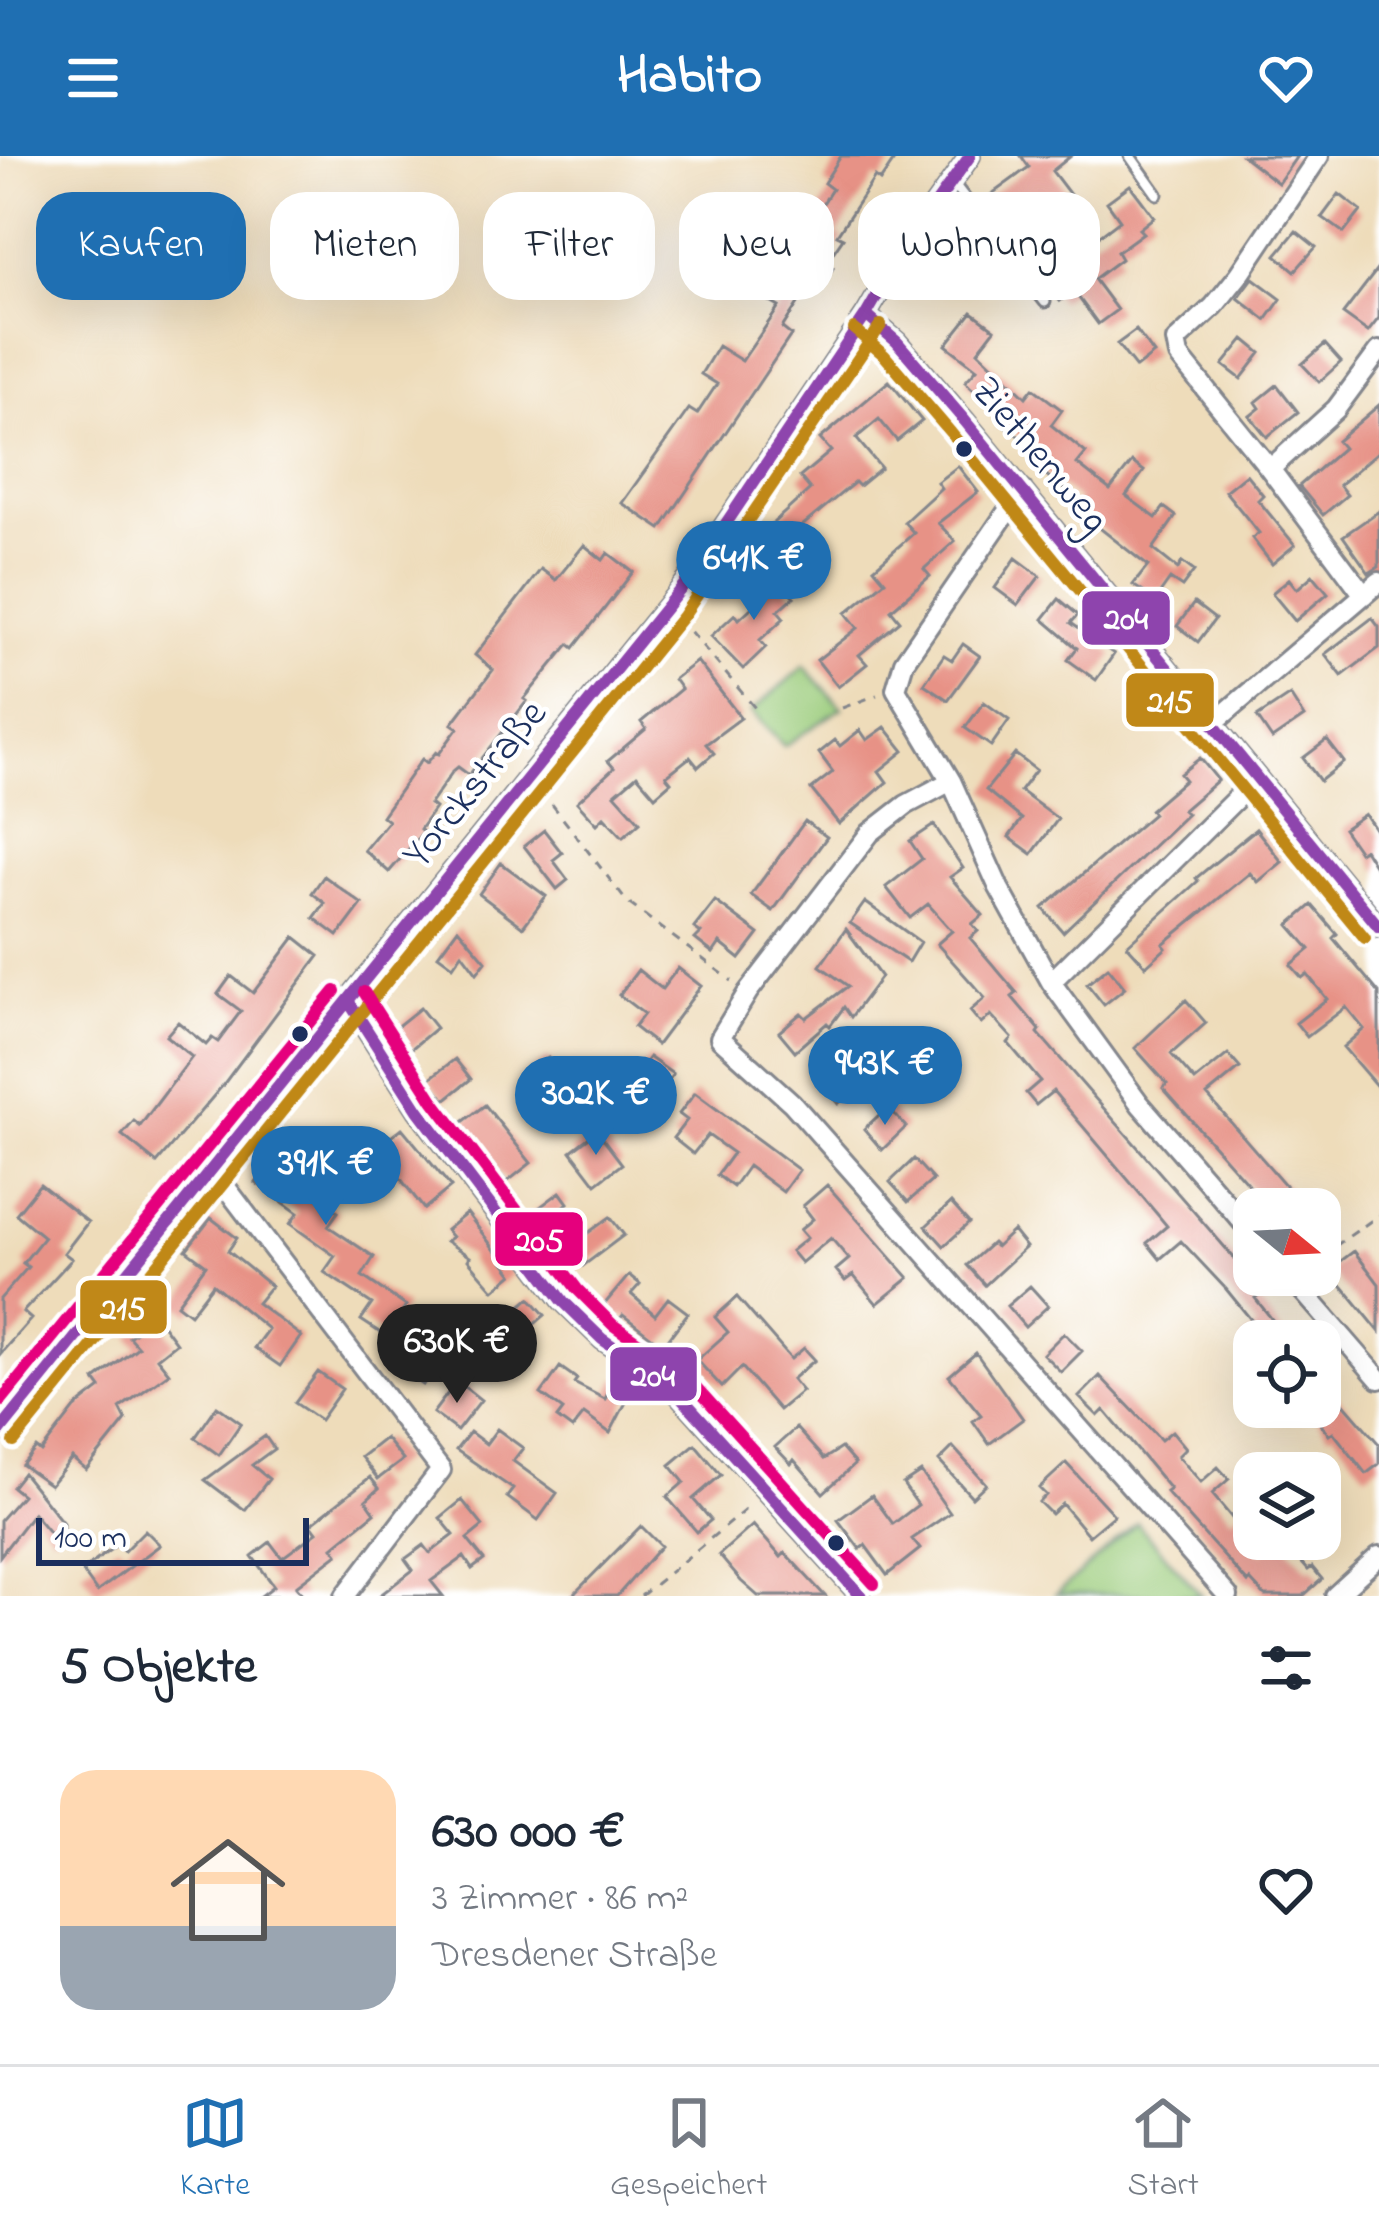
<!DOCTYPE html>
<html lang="de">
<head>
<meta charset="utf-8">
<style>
	:root { --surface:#fff; --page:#f2f2f3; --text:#1f2937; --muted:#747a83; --line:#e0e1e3; --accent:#1f6fb2 }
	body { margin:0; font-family:"Indie Flower",sans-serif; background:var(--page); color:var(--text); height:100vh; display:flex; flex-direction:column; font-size:45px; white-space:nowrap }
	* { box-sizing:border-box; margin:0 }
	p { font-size:39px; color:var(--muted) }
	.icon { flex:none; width:66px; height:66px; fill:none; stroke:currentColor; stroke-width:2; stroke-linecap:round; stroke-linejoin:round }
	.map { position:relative; height:1440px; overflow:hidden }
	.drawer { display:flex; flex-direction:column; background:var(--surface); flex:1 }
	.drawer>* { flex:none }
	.banner { position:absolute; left:36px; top:36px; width:1308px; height:108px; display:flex; gap:24px }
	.needle { width:78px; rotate:108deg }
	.fabs { position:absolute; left:1233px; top:1032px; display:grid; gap:24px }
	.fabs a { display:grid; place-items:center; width:108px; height:108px; border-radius:24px; background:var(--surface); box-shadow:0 12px 48px #0002; font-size:60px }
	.scale { position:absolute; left:36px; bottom:30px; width:273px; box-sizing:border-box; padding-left:12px; border:6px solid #1b2f5e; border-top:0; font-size:33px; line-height:42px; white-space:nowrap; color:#1b2f5e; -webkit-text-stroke:9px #fff; paint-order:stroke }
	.price { position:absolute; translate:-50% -102px; padding:0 27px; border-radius:42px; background:var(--accent); color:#fff; font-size:39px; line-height:78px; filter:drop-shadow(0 3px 6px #0008) }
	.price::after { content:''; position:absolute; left:50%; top:72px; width:36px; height:27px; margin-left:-18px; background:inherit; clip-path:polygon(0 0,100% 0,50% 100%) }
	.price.selected { background:#222; color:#fff }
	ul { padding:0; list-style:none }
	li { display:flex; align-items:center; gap:36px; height:300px; padding:0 60px }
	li+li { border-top:3px solid var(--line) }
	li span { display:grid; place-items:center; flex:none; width:336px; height:240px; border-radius:36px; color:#555 }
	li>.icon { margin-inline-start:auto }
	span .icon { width:144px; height:144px; fill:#fffc; stroke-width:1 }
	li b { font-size:51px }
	h2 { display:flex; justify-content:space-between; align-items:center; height:144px; padding:0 60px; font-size:51px }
	.chip { padding:0 42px; border-radius:36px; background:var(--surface); box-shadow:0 12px 48px #0002; font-size:42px; line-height:108px }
	.chip.selected { background:var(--accent); color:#fff }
	header { display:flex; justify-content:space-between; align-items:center; height:156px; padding:0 60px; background:var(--accent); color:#fff; font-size:54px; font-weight:700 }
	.tabs { display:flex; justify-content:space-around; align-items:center; height:168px; border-top:3px solid var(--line); background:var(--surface); font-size:33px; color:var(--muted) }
	.tabs a { display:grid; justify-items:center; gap:6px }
	.tabs .selected { color:var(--accent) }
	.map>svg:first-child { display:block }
</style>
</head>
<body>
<header><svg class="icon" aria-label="menu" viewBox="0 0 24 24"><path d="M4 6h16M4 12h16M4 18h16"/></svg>Habito<svg class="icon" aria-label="heart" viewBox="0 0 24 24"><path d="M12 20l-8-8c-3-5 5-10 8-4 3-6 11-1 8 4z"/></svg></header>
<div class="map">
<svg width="1379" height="1440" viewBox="0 0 1379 1440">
	<rect width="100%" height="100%" fill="#fff"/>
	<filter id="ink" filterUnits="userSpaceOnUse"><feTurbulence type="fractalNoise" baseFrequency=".00833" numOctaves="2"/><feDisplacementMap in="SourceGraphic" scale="24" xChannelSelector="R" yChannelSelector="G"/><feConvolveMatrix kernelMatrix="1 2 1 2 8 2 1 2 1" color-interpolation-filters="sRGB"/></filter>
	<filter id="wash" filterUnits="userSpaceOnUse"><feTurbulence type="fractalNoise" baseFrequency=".004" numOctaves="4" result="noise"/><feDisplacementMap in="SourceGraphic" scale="48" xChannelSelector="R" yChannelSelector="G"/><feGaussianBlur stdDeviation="2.7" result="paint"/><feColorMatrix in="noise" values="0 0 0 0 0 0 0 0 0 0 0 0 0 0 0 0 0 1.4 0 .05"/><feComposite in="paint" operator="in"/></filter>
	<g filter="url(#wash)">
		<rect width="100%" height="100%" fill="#eedcba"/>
		<path fill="#9bcc7c" stroke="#5b7e6d" stroke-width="3" d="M804,510L842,552L784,590L751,556Z
			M1137,1367L1202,1440L1056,1438Z"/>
		<g id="blocks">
			<path fill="#e79286" d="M841,0H897L880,25L875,21L837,79L843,82L826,107L833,112L816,137L808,132L782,172L791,179L661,373L622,347L689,253L697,258L717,228L701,218L718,190L742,205L779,151L767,144L797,98L776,84L797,52L813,63L832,33L824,27Z
				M1021,0H1071L1052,15L1071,40L1053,54L1047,46L1013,72L1007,65L998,71L987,57L996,50L989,40L1029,11Z
				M1243,0H1297L1278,27Z
				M1130,29L1154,61L1139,73L1143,77L1117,96L1121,103L1094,123L1117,154L1098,168L1073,134L1060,145L1042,123L1120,64L1107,46Z
				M1339,38L1361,55L1344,77L1322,61Z
				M973,67L984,82L966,94L984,105L964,137L934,119L962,75Z
				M1296,75L1316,91L1295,115L1276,99Z
				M1379,111V162L1368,176L1343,158Z
				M1253,122L1281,143L1266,164L1238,142Z
				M972,156L995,173L978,195L1026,241L1033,232L1062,254L1051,269L1086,297L1077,308L1110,334L1132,306L1144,315L1126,340L1156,362L1164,351L1176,360L1153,393L1178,413L1182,406L1194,415L1182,431L1170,423L1155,444L1133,429L1148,410L1073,351L1078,344L1031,307L1040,296L1005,270L1008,266L965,226L977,213L946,189Z
				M1136,174L1154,198L1136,212L1117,188Z
				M1244,183L1261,197L1241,223L1223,209Z
				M1325,188L1341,206L1319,226L1302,208Z
				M889,225L922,265L897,285L879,263L856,282L881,312L859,330L855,326L802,370L821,392L791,418L759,380L810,333L800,321L831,295L820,283Z
				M1277,229L1298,256L1267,281L1250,260L1260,252L1256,246Z
				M1379,249V295L1339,329L1347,339L1323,359L1299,330L1343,292L1337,285Z
				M958,310L978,336L938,367L955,385L924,413L930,420L891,454L900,465L859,499L867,508L838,531L817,504L858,472L846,457L885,425L874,412L914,377L904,366L941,332L937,326Z
				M1246,318L1263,339L1258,344L1295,389L1272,408L1252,382L1259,377L1225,335Z
				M1379,355V411L1369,417L1343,380Z
				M584,389L603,404L608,397L633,416L574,492L569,488L524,543L527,545L469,619L458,611L453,615L430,648L435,652L420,673L423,676L389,716L364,694L388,665L382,660L422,603L427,607L436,596L439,598L458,572L452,568L493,514L475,499L541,413L556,424Z
				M1016,402L1040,420L1018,449L995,432Z
				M772,417L794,441L778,455L784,462L760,484L766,491L743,513L711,480L735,458L739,463L762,442L754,433Z
				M1313,419L1328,437L1295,465L1272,437L1289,423L1297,433Z
				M1059,443L1078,459L1071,467L1114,498L1096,524L1068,504L1077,492L1043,463Z
				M1194,447L1215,463L1198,486L1177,470Z
				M1372,462L1379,471V492L1342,520L1325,498Z
				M963,488L980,500L948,544L924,528L944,499L952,504Z
				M697,505L741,562L706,588L714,597L698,611L690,601L666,620L671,626L655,640L637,619L615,638L640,666L623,681L604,661L597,668L577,646L614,612L608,605L646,573L641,566L681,533L674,523Z
				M1290,539L1304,561L1272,583L1257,561Z
				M984,546L1009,564L991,590L965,572Z
				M885,571L904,595L879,615L887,626L839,668L811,633L833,616L819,597L835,584L840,590L860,574L867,584Z
				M1327,584L1344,606L1320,625L1303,602Z
				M1015,598L1036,614L1020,635L1058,663L1032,698L1009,681L1022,663L986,634Z
				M1200,602L1218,624L1183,654L1187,658L1063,776L1043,752L1153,658L1150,654L1185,624L1180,618Z
				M1365,658L1379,679V717L1364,693L1359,696L1343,673Z
				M805,665L827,681L773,755L751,739Z
				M934,669L963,712L950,721L983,759L972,768L978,775L970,782L1017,837L1012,841L1040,874L1038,877L1263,1135L1255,1142L1289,1185H1240L1257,1171L1226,1133L1181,1085L1160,1103L1147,1087L1167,1070L1157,1058L1053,935L1036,949L1026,937L1040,925L1008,887L1012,882L991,859L981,868L970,855L985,842L937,788L952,775L928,748L910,762L886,731L922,703L910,685Z
				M1256,673L1282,706L1258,726L1250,717L1163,788L1166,792L1146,810L1127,789L1198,725L1196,722Z
				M544,674L562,697L553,704L568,724L557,733L524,690Z
				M501,707L546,740L523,771L479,738Z
				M324,720L362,748L338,780L314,762L325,747L312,737Z
				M715,745L759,778L740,803L720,787L713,797L695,783L701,777L694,772Z
				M865,746L920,786L908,806L850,767Z
				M1312,749L1337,778L1333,782L1379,837V933L1343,891L1364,873L1346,851L1307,881L1296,867L1327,843L1307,818L1302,822L1291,809L1310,793L1289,769Z
				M458,772L486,805L477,817L462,797L453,810L438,799Z
				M846,773L881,821L851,861L844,851L830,870L827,867L795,895L779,876L801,857L806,862L848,830L820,810Z
				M295,781L319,800L223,929L157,1007L122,979L134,965L140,970L192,901L166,880L178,866L206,889L212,882L218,886L241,855L218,838L231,820L253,837Z
				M1108,811L1125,832L1104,849L1087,828Z
				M678,812L701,830L657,889L634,871L644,858L619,839L638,814L662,833Z
				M1186,844L1206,867L1171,898L1195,925L1228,898L1240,912L1207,939L1306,1053H1270L1163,932L1167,928L1135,892Z
				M420,852L436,872L411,893L395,872Z
				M649,901L673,918L657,941L633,924Z
				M548,902L575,938L548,959L521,923Z
				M455,903L471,923L445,944L429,923Z
				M846,907L863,927L838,948L821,928Z
				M695,937L799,1014L783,1036L748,1010L733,1031L717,1019L733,997L708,979L693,998L673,982L687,964L679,958Z
				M485,949L531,1007L507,1026L460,968Z
				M888,951L906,971L882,994L864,973Z
				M402,972L451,1031L424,1053L377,992Z
				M597,975L622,1008L596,1028L571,995Z
				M311,978L328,990L301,1029L338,1056L328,1070L374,1101L362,1120L406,1150L385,1180L361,1164L372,1148L324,1116L335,1100L290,1068L298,1057L256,1027L266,1013L260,1008L276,984L297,999Z
				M914,1003L933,1024L908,1046L890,1026Z
				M40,1028L88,1066L64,1097L72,1103L23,1156L31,1163L0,1198V1143L28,1111L23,1107L44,1081L16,1058Z
				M827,1029L909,1122L877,1148L853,1119L845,1125L836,1114L849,1103L831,1082L801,1107L791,1095L807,1082L800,1074L813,1063L803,1050Z
				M560,1036L568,1047L560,1054L581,1082L610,1061L624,1079L583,1110L575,1099L565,1107L538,1069L528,1076L520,1066Z
				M951,1047L969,1067L944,1090L926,1070Z
				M467,1057L513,1118L494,1134L468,1104L470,1101L446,1085L452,1081L446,1074Z
				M211,1062L237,1082L228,1095L271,1130L257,1147L301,1180L280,1210L254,1192L268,1173L213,1128L190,1158L177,1148L206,1109L186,1094Z
				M1013,1075L1026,1091L985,1129L967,1109L992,1087L996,1091Z
				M1354,1095L1379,1128V1175L1329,1114Z
				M629,1119L640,1128L631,1138L655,1159L668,1142L688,1157L663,1190L623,1159L620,1163L603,1150Z
				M1030,1130L1048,1150L1025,1171L1007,1150Z
				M737,1141L791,1203L804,1192L815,1204L792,1223L802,1235L779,1254L742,1211L722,1231L697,1204L728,1176L715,1161Z
				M530,1142L545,1159L518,1182L508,1169L515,1163L511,1158Z
				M156,1160L176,1187L157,1202L169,1217L120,1252L126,1264L86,1314L72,1302L50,1329L22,1309L36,1292L41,1296L75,1252L101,1232L95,1224L138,1191L129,1181Z
				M1064,1177L1082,1195L1061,1216L1043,1198Z
				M416,1182L442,1199L423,1229L397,1212Z
				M976,1197L1023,1263L989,1288L973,1265L981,1259L949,1220Z
				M560,1211L577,1223L574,1227L605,1243L616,1222L634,1231L610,1277L584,1258L572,1273L557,1262L563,1254L541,1238Z
				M318,1216L342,1233L320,1264L295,1247Z
				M1100,1220L1161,1284L1172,1275L1186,1292L1178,1300L1201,1326L1218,1311L1229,1323L1212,1338L1232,1362L1254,1342V1364L1242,1374L1262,1397L1281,1383L1308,1414L1312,1411L1322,1423L1303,1440H1265L1250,1424L1248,1427L1166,1336L1170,1333L1104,1254L1098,1260L1079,1241Z
				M1320,1220L1379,1288V1308L1366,1318L1333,1276L1329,1279L1308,1251H1320Z
				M457,1225L481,1244L457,1275L433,1257Z
				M217,1250L241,1267L219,1299L195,1282Z
				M796,1272L824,1303L841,1292L855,1308L823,1337L794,1304L791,1308L775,1291Z
				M497,1273L523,1292L513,1305L557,1337L538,1364L507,1341L513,1333L456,1294L470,1276L486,1288Z
				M265,1280L274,1293L252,1309L269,1323L245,1354L205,1324Z
				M385,1282L403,1304L378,1323L361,1301Z
				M695,1288L721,1319L693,1343L711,1364L697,1376L667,1341L684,1326L670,1309Z
				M953,1291L986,1328L972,1341L939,1305Z
				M1066,1307L1114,1359L1089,1380L1062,1348L1051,1358L1039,1346L1046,1339L1039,1332Z
				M921,1316L950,1357L912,1383L920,1393L887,1419L865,1389L860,1393L838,1364L872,1339L893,1368L918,1349L903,1328Z
				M23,1317L63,1367V1373L53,1381L33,1357L0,1400V1364L22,1339L12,1331Z
				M370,1321L379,1332L366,1344L375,1357L333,1391L338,1398L296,1430L304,1440H261L274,1430L252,1400L270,1386L282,1402L317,1376L311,1368Z
				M462,1344L483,1370L467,1383L484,1404L472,1413L464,1401L431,1425L443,1440H379L413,1414L405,1403L424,1389L430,1397L454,1379L440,1362Z
				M753,1369L781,1401L785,1397L825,1440H758L741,1425L719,1399Z
				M641,1370L661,1390L617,1440H572Z
				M145,1374L160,1389L97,1436L82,1415L118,1388L124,1395Z"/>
		</g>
	</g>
	<g filter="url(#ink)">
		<use href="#blocks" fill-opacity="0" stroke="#84868c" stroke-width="3"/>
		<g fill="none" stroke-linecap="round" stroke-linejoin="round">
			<g stroke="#84868c" stroke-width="15">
				<path id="service" d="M1130,0L1157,38
					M953,27L1045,146"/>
			</g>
			<g stroke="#84868c" stroke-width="24">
				<path id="minor" d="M1319,0L1239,119L1214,150L1176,185L1179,200L1270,313L1364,439
					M866,159L897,186L965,265L1379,771
					M1270,313L1336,253L1379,195
					M1022,334L904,506L896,533L951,625L999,732L1051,826L1140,948L1254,1079
					M1211,569L1379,426
					M951,625L906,649L870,677L748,836L720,882L792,947L1228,1440
					M1051,826L1256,623
					M349,846L418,954L563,1145L602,1183L671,1230L861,1440
					M212,1013L441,1314L345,1440
					M1289,1119L1379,1223
					M0,1275L688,424L866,159L908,87L970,0
					M1335,1440L1379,1400"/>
			</g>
			<path stroke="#84868c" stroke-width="3" stroke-dasharray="9 9" stroke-linecap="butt" d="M679,462L755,552
				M842,552L877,539
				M541,634L627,746L732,825
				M1320,1101L1379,1059
				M641,1440L751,1349"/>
			<use href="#service" stroke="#fff" stroke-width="9"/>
			<use href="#minor" stroke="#fff" stroke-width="18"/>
			<g stroke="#fff" stroke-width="21">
				<path id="bus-1" d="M866,159L897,186L965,265L1379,771
					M349,846L418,954L563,1145L602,1183L671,1230L861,1440
					M0,1275L688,424L866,159L908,87L970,0"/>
			</g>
			<g stroke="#fff" stroke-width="21">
				<path id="bus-2" d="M854,173L884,199L951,277L1365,782
					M14,1286L683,460L881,169"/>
			</g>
			<g stroke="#fff" stroke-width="21">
				<path id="bus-3" d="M364,836L433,944L577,1133L613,1169L684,1218L874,1428
					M0,1246L335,835"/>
			</g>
			<use href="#bus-1" stroke="#8e44ad" stroke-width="12"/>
			<use href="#bus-2" stroke="#c08818" stroke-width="12"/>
			<use href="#bus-3" stroke="#e5007d" stroke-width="12"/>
		</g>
	</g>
	<g fill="#1b2f5e" stroke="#fff" stroke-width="4.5">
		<circle cx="964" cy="293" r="10"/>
		<circle cx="300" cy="878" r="10"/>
		<circle cx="836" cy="1387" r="10"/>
	</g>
	<g text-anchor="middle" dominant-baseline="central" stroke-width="9" stroke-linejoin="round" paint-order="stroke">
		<g font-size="42" fill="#1b2f5e" stroke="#fff">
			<text transform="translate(1039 300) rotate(50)">Ziethenweg</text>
			<text transform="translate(476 629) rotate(-51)">Yorckstraße</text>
		</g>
	</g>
	<g stroke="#fff" stroke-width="4.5">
		<rect x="1080" y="433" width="92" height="58" rx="12" fill="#8e44ad"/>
		<rect x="1124" y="515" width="92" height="58" rx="12" fill="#c08818"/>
		<rect x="493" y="1054" width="92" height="58" rx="12" fill="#e5007d"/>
		<rect x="78" y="1122" width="91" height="58" rx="12" fill="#c08818"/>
		<rect x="608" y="1189" width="91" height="58" rx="12" fill="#8e44ad"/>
	</g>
	<g font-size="33" text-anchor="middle" font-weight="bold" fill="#fff">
		<text x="1126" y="473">204</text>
		<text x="1170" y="556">215</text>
		<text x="539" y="1095">205</text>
		<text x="123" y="1163">215</text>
		<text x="653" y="1230">204</text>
	</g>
</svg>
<div class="fabs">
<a><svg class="needle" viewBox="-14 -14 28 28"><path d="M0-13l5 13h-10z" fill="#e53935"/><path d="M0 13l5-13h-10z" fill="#747a83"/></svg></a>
<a><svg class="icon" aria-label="locate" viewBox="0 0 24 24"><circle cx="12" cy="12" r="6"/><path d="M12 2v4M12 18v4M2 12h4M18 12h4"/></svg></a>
<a><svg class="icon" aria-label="layers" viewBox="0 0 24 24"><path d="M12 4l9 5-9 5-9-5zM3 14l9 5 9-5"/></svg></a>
</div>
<div class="scale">100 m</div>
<b class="price" style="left:754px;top:467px">641K €</b>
<b class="price" style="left:885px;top:972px">943K €</b>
<b class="price" style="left:596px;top:1002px">302K €</b>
<b class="price" style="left:326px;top:1072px">391K €</b>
<b class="price selected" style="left:457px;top:1250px">630K €</b>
<div class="banner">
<a class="chip selected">Kaufen</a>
<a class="chip">Mieten</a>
<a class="chip">Filter</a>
<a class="chip">Neu</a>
<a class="chip">Wohnung</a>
</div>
</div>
<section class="drawer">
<h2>5 Objekte<svg class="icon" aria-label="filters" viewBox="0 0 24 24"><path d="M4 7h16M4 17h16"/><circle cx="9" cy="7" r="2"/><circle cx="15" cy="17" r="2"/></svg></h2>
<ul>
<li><span style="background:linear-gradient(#ffd9b3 65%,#9aa5b1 0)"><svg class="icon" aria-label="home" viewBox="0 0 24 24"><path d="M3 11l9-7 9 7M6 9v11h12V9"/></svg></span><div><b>630 000 €</b><p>3 Zimmer · 86 m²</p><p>Dresdener Straße</p></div><svg class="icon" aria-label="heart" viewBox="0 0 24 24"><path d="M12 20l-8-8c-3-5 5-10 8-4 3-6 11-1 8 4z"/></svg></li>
</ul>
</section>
<nav class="tabs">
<a class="selected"><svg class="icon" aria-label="map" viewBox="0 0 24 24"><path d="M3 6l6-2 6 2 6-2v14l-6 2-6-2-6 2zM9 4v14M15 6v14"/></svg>Karte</a>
<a><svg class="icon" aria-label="saved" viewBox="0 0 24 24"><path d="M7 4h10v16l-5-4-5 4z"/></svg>Gespeichert</a>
<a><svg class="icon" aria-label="home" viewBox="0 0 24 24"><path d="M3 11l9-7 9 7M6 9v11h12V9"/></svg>Start</a>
</nav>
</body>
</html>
